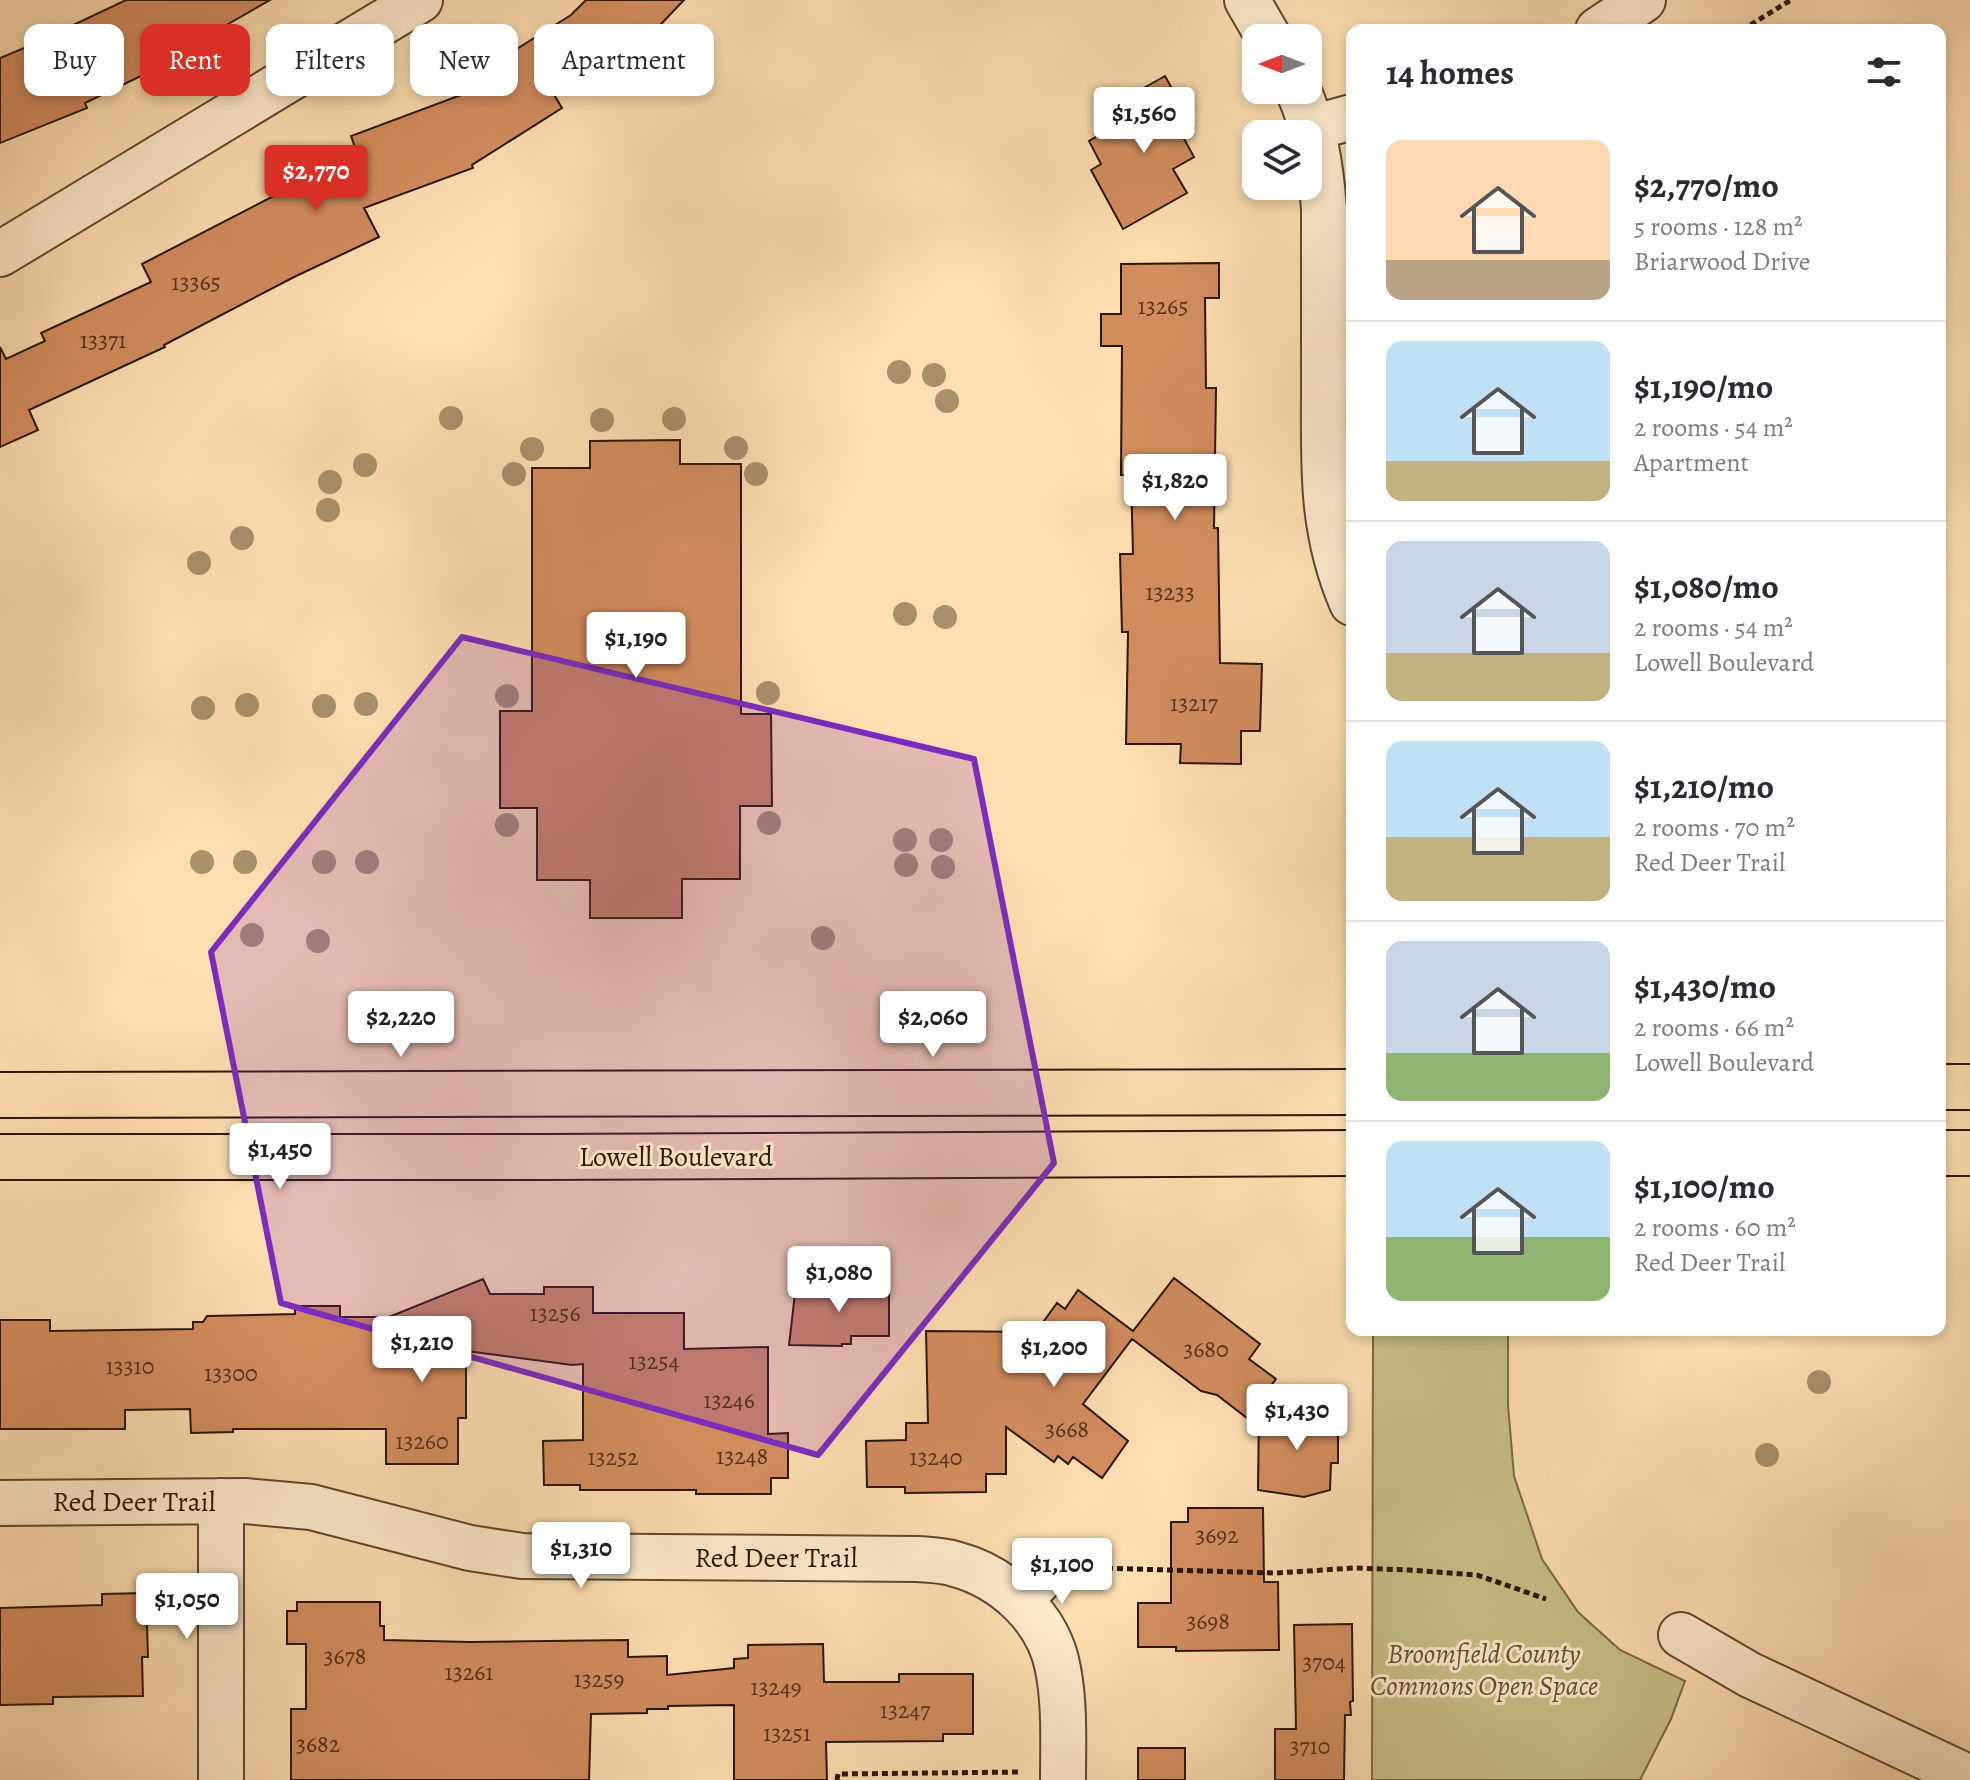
<!DOCTYPE html>
<html lang="en">
<head>
<meta charset="utf-8">
<style>
	:root { --surface:#fff; --page:#f2f2f3; --text:#2b2b33; --muted:#7c7c81; --line:#e1e1e2; --accent:#d93025 }
	body { margin:0; font-family:Alegreya,serif; background:var(--page); color:var(--text); height:100vh; display:flex; flex-direction:column; font-size:30px; white-space:nowrap }
	* { box-sizing:border-box; margin:0 }
	p { font-size:26px; color:var(--muted) }
	.icon { flex:none; width:44px; height:44px; fill:none; stroke:currentColor; stroke-width:2; stroke-linecap:round; stroke-linejoin:round }
	.map { position:relative; flex:1; overflow:hidden }
	.side { position:absolute; left:1346px; top:24px; width:600px; height:1312px; display:flex; flex-direction:column; background:var(--surface); border-radius:16px; box-shadow:0 4px 12px #0003 }
	.side>* { flex:none }
	.guide { position:absolute; left:24px; top:24px; width:760px; height:72px; display:flex; gap:16px }
	.needle { width:52px; rotate:270deg }
	.buttons { position:absolute; left:1242px; top:24px; display:grid; gap:16px }
	.buttons a { display:grid; place-items:center; width:80px; height:80px; border-radius:16px; background:var(--surface); box-shadow:0 4px 12px #0003; font-size:40px }
	.price { position:absolute; translate:-50% -68px; padding:0 18px; border-radius:8px; background:#fff; color:#222; font-size:26px; line-height:52px; filter:drop-shadow(0 2px 4px #0008) }
	.price::after { content:''; position:absolute; left:50%; top:48px; width:24px; height:18px; margin-left:-12px; background:inherit; clip-path:polygon(0 0,100% 0,50% 100%) }
	.price.active { background:var(--accent); color:#fff }
	ul { padding:0; list-style:none }
	li { display:flex; align-items:center; gap:24px; height:200px; padding:0 40px }
	li+li { border-top:2px solid var(--line) }
	li span { display:grid; place-items:center; flex:none; width:224px; height:160px; border-radius:16px; color:#555 }
	li>.icon { margin-inline-start:auto }
	span .icon { width:96px; height:96px; fill:#fffc; stroke-width:1 }
	li b { font-size:34px }
	h2 { display:flex; justify-content:space-between; align-items:center; height:96px; padding:0 40px; font-size:34px }
	.tag { padding:0 28px; border-radius:16px; background:var(--surface); box-shadow:0 4px 12px #0003; font-size:28px; line-height:72px }
	.tag.active { background:var(--accent); color:#fff }
	.map>svg:first-child { display:block }
</style>
</head>
<body>
<div class="map">
<svg width="1970" height="1780" viewBox="0 0 1970 1780">
	<rect width="100%" height="100%" fill="#fedfb2"/>
	<filter id="stains"><feTurbulence type="fractalNoise" baseFrequency=".0025" numOctaves="4"/><feColorMatrix values="0 0 0 0 .2 0 0 0 0 .09 0 0 0 0 .02 0 0 0 .5 -.17"/></filter>
	<radialGradient id="worn" r=".72"><stop offset=".6" stop-color="#630" stop-opacity="0"/><stop offset="1" stop-color="#630" stop-opacity=".3"/></radialGradient>
	<path fill="#c8bf87" stroke="#786a46" stroke-width="2" d="M1373,1330H1508V1405L1514,1476L1542,1559L1578,1612L1620,1650L1685,1681L1671,1719L1640,1780H1372Z"/>
	<path fill="#d38d5f" stroke="#291505" stroke-width="2" d="M126,0H270L176,54L178,58L85,103L87,108L0,143V58L70,29L69,27Z
		M586,0H684L622,65L598,43L544,78L562,108L472,165L473,168L364,208L379,237L294,277L164,345L165,347L29,410L38,430L0,447V347L6,359L45,341L41,333L151,282L142,264L357,153L351,136L461,95L456,87L571,15Z
		M1165,76L1194,128L1182,135L1194,157L1173,169L1187,193L1123,229L1091,170L1101,164L1089,141L1136,114L1126,98Z
		M1219,263V298H1205L1206,388H1216L1214,528H1218L1220,663L1262,664L1260,731H1241V764L1180,763L1181,744H1126L1128,632H1122L1120,554H1133L1131,475H1121L1122,346H1101V314H1121V264Z
		M680,440V464H741V714H771L772,806H740V879H682V918H590V880H537V808H500V711H532V468H590V441Z
		M1174,1278L1260,1344L1249,1359L1276,1379L1247,1418L1217,1395L1201,1391L1132,1339L1083,1404L1128,1441L1102,1478L1073,1457L1068,1464L1058,1456L1054,1462L1006,1427V1474H986V1492L905,1493V1487H867L866,1441L906,1440V1423H928L926,1331L1036,1332L1057,1303L1065,1309L1078,1290L1133,1331Z
		M483,1279L490,1294H544V1287H593V1313H684V1349L768,1347V1434L788,1433V1478H771V1494H696V1490H580V1485H544L543,1441L583,1440V1364L572,1365L466,1351V1418H458V1464H386V1429H233V1432L191,1433L190,1409L125,1410V1429H0V1320H50V1331L193,1329V1322H203L207,1316L295,1314V1306H340V1317H389Z
		M796,1285L889,1286V1336H851V1344H842V1346L789,1345Z
		M1259,1412H1338V1463H1331L1330,1490L1304,1497L1258,1490Z
		M1188,1508H1263L1264,1582H1278L1279,1650L1176,1651V1647H1138V1603H1171V1522H1188Z
		M146,1593L148,1657H142L143,1696L53,1697V1704L0,1705V1608L102,1605V1594Z
		M297,1602H380V1626H384V1640L470,1642L628,1640V1657L667,1656V1675L734,1668V1659L748,1658V1645L823,1644L824,1682H899V1674H973V1734H943V1741L826,1742L827,1780H734V1705L668,1706V1709H647V1713L591,1714L589,1780H291V1709H306V1644H287V1611H297Z
		M1352,1624L1353,1701L1350,1702L1351,1715H1345L1344,1780H1275V1729H1296L1294,1625Z
		M1138,1748H1185V1780H1138Z"/>
	<g fill="none" stroke-linecap="round" stroke-linejoin="round">
		<g stroke="#5e4830" stroke-width="48">
			<path id="minor" d="M1247,0L1269,38
				M1598,30L1643,0
				M1298,90C1315,128 1321,168 1324,209C1324,268 1324,327 1324,386C1324,464 1320,529 1352,603
				M1312,128L1352,117
				M0,254L420,0
				M221,1501V1780
				M0,1503L245,1501L311,1507L470,1548L522,1556L918,1559C930,1560 943,1560 955,1564C1004,1577 1049,1618 1058,1669C1065,1705 1063,1743 1063,1780
				M1020,1600L1056,1563
				M1681,1635L1750,1675L1970,1778"/>
		</g>
		<g stroke="#291505" stroke-width="48">
			<path id="major" d="M1940,1087H1970
				M0,1095L1352,1092
				M1940,1153H1970
				M0,1157H540L1352,1153"/>
		</g>
		<path stroke="#291505" stroke-width="5" stroke-dasharray="6 4" stroke-linecap="butt" d="M1742,30L1791,0
			M1097,1568L1276,1573L1354,1568L1409,1570L1477,1575L1546,1599
			M837,1780L838,1774L1022,1772"/>
		<use href="#minor" stroke="#feeacd" stroke-width="44"/>
		<use href="#major" stroke="#fedfb2" stroke-width="44"/>
	</g>
	<g fill="#a8906c">
		<circle cx="899" cy="372" r="12"/>
		<circle cx="934" cy="375" r="12"/>
		<circle cx="947" cy="401" r="12"/>
		<circle cx="451" cy="418" r="12"/>
		<circle cx="674" cy="419" r="12"/>
		<circle cx="602" cy="420" r="12"/>
		<circle cx="736" cy="448" r="12"/>
		<circle cx="532" cy="449" r="12"/>
		<circle cx="365" cy="465" r="12"/>
		<circle cx="514" cy="474" r="12"/>
		<circle cx="756" cy="474" r="12"/>
		<circle cx="330" cy="482" r="12"/>
		<circle cx="328" cy="510" r="12"/>
		<circle cx="242" cy="538" r="12"/>
		<circle cx="199" cy="563" r="12"/>
		<circle cx="905" cy="614" r="12"/>
		<circle cx="945" cy="617" r="12"/>
		<circle cx="768" cy="693" r="12"/>
		<circle cx="507" cy="696" r="12"/>
		<circle cx="366" cy="704" r="12"/>
		<circle cx="247" cy="705" r="12"/>
		<circle cx="324" cy="706" r="12"/>
		<circle cx="203" cy="708" r="12"/>
		<circle cx="769" cy="823" r="12"/>
		<circle cx="507" cy="825" r="12"/>
		<circle cx="905" cy="840" r="12"/>
		<circle cx="941" cy="840" r="12"/>
		<circle cx="202" cy="862" r="12"/>
		<circle cx="245" cy="862" r="12"/>
		<circle cx="324" cy="862" r="12"/>
		<circle cx="367" cy="862" r="12"/>
		<circle cx="906" cy="865" r="12"/>
		<circle cx="943" cy="867" r="12"/>
		<circle cx="252" cy="935" r="12"/>
		<circle cx="823" cy="938" r="12"/>
		<circle cx="318" cy="941" r="12"/>
		<circle cx="1819" cy="1382" r="12"/>
		<circle cx="1767" cy="1455" r="12"/>
	</g>
	<path fill="#7b2cbf" fill-opacity="0.2" stroke="#7b2cbf" stroke-width="6" stroke-linejoin="round" d="M462,637L974,759L1054,1163L818,1455L281,1303L211,952Z"/>
	<g text-anchor="middle" dominant-baseline="central" stroke-width="6" stroke-linejoin="round" paint-order="stroke">
		<g font-size="24" fill="#54331c">
			<text x="196" y="282">13365</text>
			<text x="1163" y="306">13265</text>
			<text x="103" y="340">13371</text>
			<text x="1170" y="592">13233</text>
			<text x="1194" y="703">13217</text>
			<text x="555" y="1313">13256</text>
			<text x="1206" y="1349">3680</text>
			<text x="654" y="1361">13254</text>
			<text x="130" y="1366">13310</text>
			<text x="231" y="1373">13300</text>
			<text x="729" y="1400">13246</text>
			<text x="1067" y="1429">3668</text>
			<text x="422" y="1441">13260</text>
			<text x="742" y="1456">13248</text>
			<text x="613" y="1457">13252</text>
			<text x="936" y="1457">13240</text>
			<text x="1217" y="1535">3692</text>
			<text x="1208" y="1621">3698</text>
			<text x="345" y="1656">3678</text>
			<text x="1324" y="1662">3704</text>
			<text x="469" y="1672">13261</text>
			<text x="599" y="1679">13259</text>
			<text x="776" y="1687">13249</text>
			<text x="905" y="1710">13247</text>
			<text x="787" y="1733">13251</text>
			<text x="318" y="1744">3682</text>
			<text x="1310" y="1746">3710</text>
		</g>
		<g font-size="28" fill="#291505" stroke="#feeacd">
			<text x="676" y="1157">Lowell Boulevard</text>
			<text x="134" y="1502">Red Deer Trail</text>
			<text x="776" y="1558">Red Deer Trail</text>
		</g>
		<g font-size="28" font-style="italic" fill="#615032" stroke="#feeacd">
			<text x="1484" y="1654">Broomfield County<tspan x="1484" dy="32">Commons Open Space</tspan></text>
		</g>
	</g>
	<rect width="100%" height="100%" filter="url(#stains)"/>
	<rect width="100%" height="100%" fill="url(#worn)"/>
</svg>
<div class="buttons">
<a><svg class="needle" viewBox="-14 -14 28 28"><path d="M0-13l5 13h-10z" fill="#e53935"/><path d="M0 13l5-13h-10z" fill="#7c7c81"/></svg></a>
<a><svg class="icon" aria-label="layers" viewBox="0 0 24 24"><path d="M12 4l9 5-9 5-9-5zM3 14l9 5 9-5"/></svg></a>
</div>
<b class="price" style="left:1144px;top:155px">$1,560</b>
<b class="price active" style="left:316px;top:213px">$2,770</b>
<b class="price" style="left:1175px;top:522px">$1,820</b>
<b class="price" style="left:636px;top:680px">$1,190</b>
<b class="price" style="left:401px;top:1059px">$2,220</b>
<b class="price" style="left:933px;top:1059px">$2,060</b>
<b class="price" style="left:280px;top:1191px">$1,450</b>
<b class="price" style="left:839px;top:1314px">$1,080</b>
<b class="price" style="left:422px;top:1384px">$1,210</b>
<b class="price" style="left:1054px;top:1389px">$1,200</b>
<b class="price" style="left:1297px;top:1452px">$1,430</b>
<b class="price" style="left:581px;top:1590px">$1,310</b>
<b class="price" style="left:1062px;top:1606px">$1,100</b>
<b class="price" style="left:187px;top:1641px">$1,050</b>
<div class="guide">
<a class="tag">Buy</a>
<a class="tag active">Rent</a>
<a class="tag">Filters</a>
<a class="tag">New</a>
<a class="tag">Apartment</a>
</div>
<section class="side">
<h2>14 homes<svg class="icon" aria-label="filters" viewBox="0 0 24 24"><path d="M4 7h16M4 17h16"/><circle cx="9" cy="7" r="2"/><circle cx="15" cy="17" r="2"/></svg></h2>
<ul>
<li><span style="background:linear-gradient(#ffd9b3 75%,#b9a48a 0)"><svg class="icon" aria-label="home" viewBox="0 0 24 24"><path d="M3 11l9-7 9 7M6 9v11h12V9"/></svg></span><div><b>$2,770/mo</b><p>5 rooms · 128 m²</p><p>Briarwood Drive</p></div></li>
<li><span style="background:linear-gradient(#bfe0f5 75%,#c2b280 0)"><svg class="icon" aria-label="home" viewBox="0 0 24 24"><path d="M3 11l9-7 9 7M6 9v11h12V9"/></svg></span><div><b>$1,190/mo</b><p>2 rooms · 54 m²</p><p>Apartment</p></div></li>
<li><span style="background:linear-gradient(#c9d6e8 70%,#c2b280 0)"><svg class="icon" aria-label="home" viewBox="0 0 24 24"><path d="M3 11l9-7 9 7M6 9v11h12V9"/></svg></span><div><b>$1,080/mo</b><p>2 rooms · 54 m²</p><p>Lowell Boulevard</p></div></li>
<li><span style="background:linear-gradient(#bfe0f5 60%,#c2b280 0)"><svg class="icon" aria-label="home" viewBox="0 0 24 24"><path d="M3 11l9-7 9 7M6 9v11h12V9"/></svg></span><div><b>$1,210/mo</b><p>2 rooms · 70 m²</p><p>Red Deer Trail</p></div></li>
<li><span style="background:linear-gradient(#c9d6e8 70%,#8fb573 0)"><svg class="icon" aria-label="home" viewBox="0 0 24 24"><path d="M3 11l9-7 9 7M6 9v11h12V9"/></svg></span><div><b>$1,430/mo</b><p>2 rooms · 66 m²</p><p>Lowell Boulevard</p></div></li>
<li><span style="background:linear-gradient(#bfe0f5 60%,#8fb573 0)"><svg class="icon" aria-label="home" viewBox="0 0 24 24"><path d="M3 11l9-7 9 7M6 9v11h12V9"/></svg></span><div><b>$1,100/mo</b><p>2 rooms · 60 m²</p><p>Red Deer Trail</p></div></li>
</ul>
</section>
</div>
</body>
</html>
